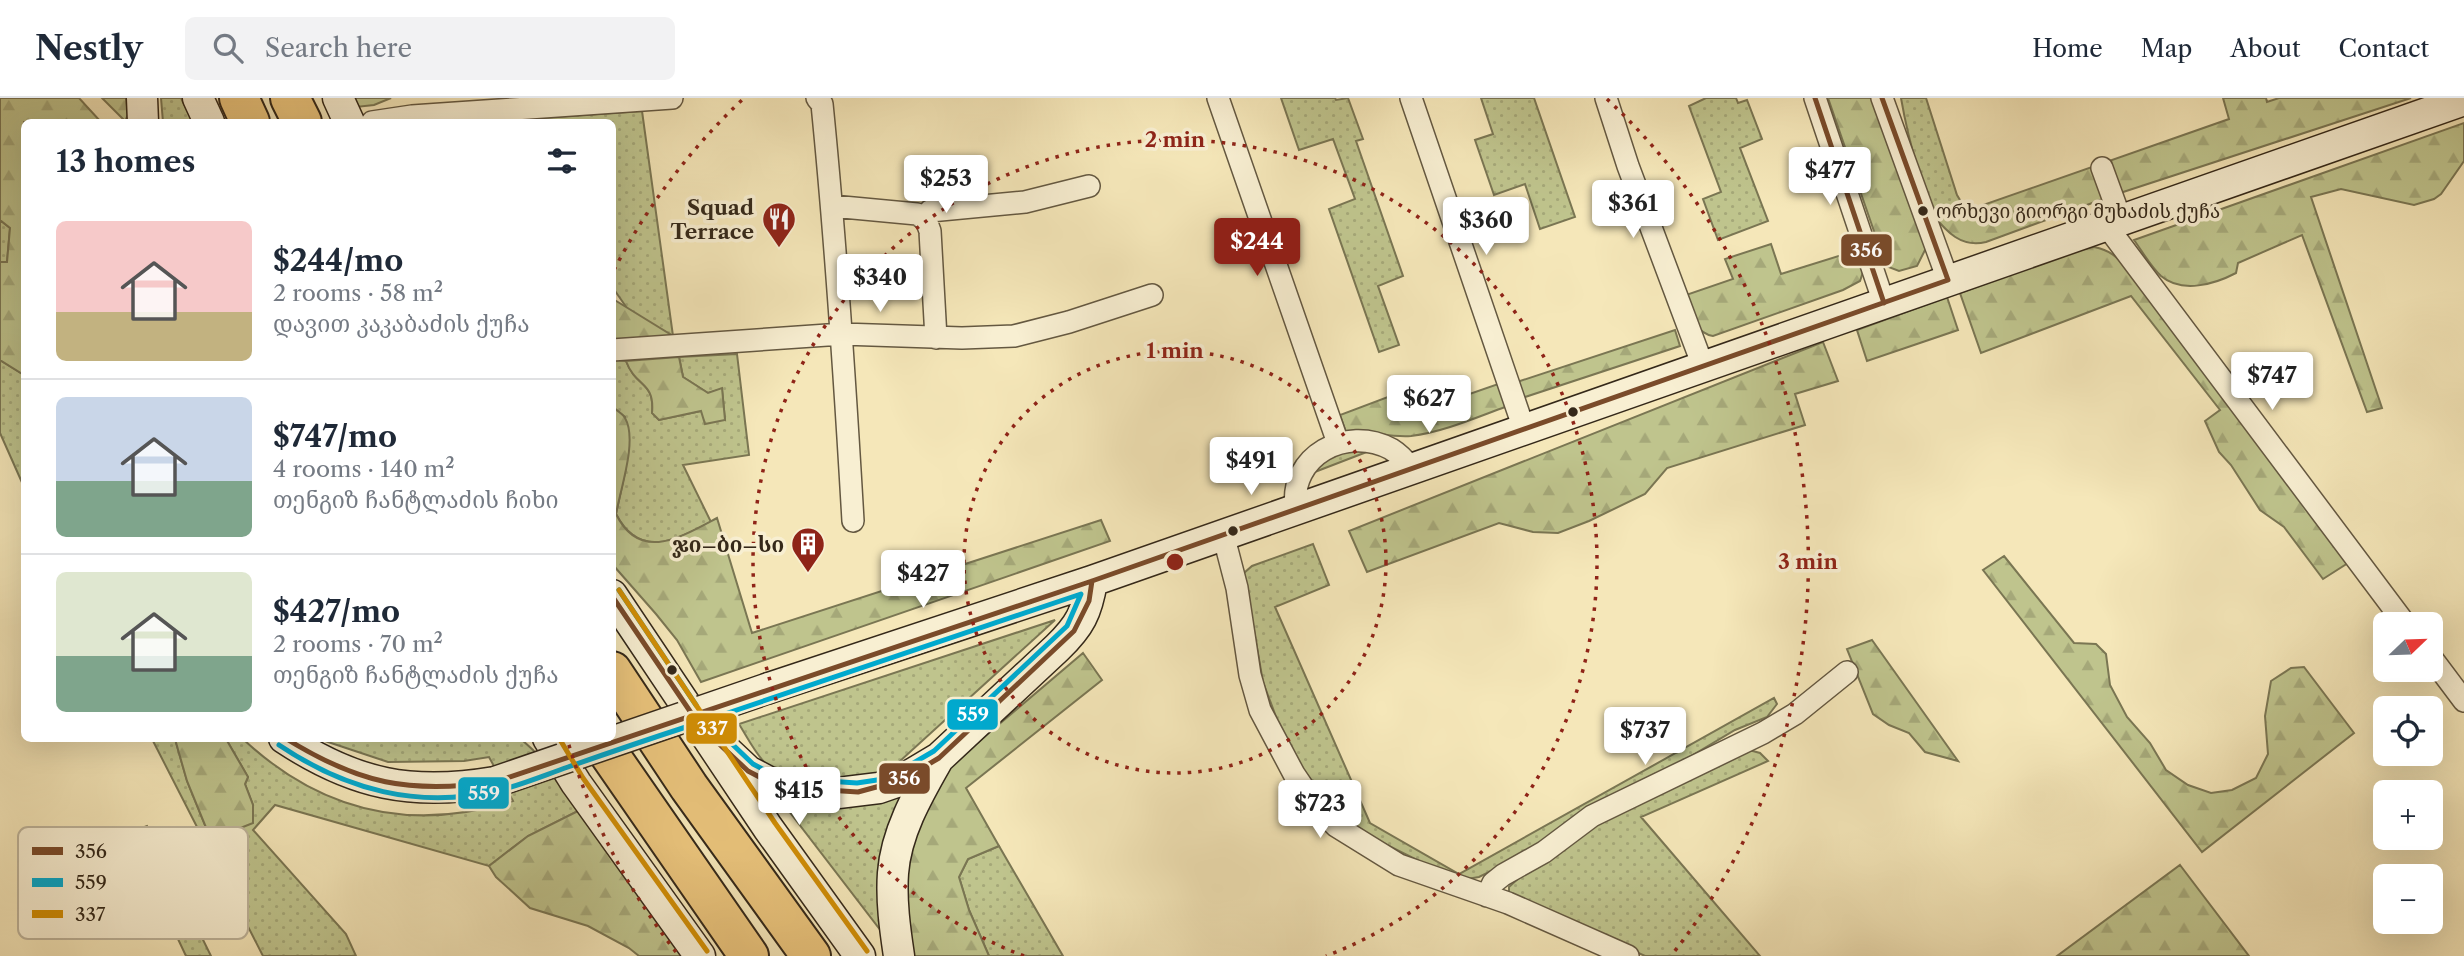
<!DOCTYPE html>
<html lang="en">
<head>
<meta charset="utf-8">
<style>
	:root { --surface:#fff; --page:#f2f2f3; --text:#1f2937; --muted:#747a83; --line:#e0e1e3; --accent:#8f2418 }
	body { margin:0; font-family:"Libre Caslon Text","Noto Serif Georgian",serif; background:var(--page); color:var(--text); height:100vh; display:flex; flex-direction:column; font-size:26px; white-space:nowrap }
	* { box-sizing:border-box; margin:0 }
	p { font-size:23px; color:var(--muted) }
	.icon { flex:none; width:38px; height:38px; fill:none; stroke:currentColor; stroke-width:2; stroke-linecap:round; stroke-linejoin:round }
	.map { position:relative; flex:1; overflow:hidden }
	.drawer { position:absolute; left:21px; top:21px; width:595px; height:623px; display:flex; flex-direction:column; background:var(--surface); border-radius:10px; box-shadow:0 7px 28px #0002 }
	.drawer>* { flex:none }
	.needle { width:46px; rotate:67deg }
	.fabs { position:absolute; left:2373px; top:514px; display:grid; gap:14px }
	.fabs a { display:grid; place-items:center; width:70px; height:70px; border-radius:10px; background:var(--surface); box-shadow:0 7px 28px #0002; font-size:35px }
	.price { position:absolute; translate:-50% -60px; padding:0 16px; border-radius:7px; background:#fff; color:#222; font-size:23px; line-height:46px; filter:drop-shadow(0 2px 4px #0008) }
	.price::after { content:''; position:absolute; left:50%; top:42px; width:21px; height:16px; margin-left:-10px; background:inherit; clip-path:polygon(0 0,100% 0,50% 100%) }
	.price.current { background:var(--accent); color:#fff }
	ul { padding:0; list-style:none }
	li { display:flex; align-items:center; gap:21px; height:175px; padding:0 35px }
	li+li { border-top:2px solid var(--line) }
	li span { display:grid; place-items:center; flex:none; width:196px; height:140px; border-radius:10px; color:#555 }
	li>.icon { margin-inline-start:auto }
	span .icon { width:84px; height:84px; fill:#fffc; stroke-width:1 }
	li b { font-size:30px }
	h2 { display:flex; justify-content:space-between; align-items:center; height:84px; padding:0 35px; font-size:30px }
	header { display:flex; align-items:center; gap:42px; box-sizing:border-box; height:98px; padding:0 35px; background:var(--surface); border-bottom:2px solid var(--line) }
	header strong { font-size:33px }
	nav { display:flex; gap:38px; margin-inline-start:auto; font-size:24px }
	.search { width:490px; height:63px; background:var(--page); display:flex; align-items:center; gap:18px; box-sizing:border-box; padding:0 24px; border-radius:10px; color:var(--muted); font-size:26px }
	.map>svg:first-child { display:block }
</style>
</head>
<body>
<header>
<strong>Nestly</strong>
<div class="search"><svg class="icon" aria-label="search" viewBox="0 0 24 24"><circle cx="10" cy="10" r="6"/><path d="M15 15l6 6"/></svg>Search here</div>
<nav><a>Home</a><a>Map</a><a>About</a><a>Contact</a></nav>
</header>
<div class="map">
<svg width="2464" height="858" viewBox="0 0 2464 858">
	<defs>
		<pattern id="green-dots" width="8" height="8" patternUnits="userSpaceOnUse" patternTransform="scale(1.75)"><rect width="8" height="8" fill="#bfc48d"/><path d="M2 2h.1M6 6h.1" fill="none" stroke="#a5a879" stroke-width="1.8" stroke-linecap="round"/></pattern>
		<pattern id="forest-firs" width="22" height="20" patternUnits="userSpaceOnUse" patternTransform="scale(1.75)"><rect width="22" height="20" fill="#bfc48d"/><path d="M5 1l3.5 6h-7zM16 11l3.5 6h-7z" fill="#a5a879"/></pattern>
	</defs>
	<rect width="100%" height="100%" fill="#f5e7b9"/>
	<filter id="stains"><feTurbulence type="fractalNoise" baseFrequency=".00286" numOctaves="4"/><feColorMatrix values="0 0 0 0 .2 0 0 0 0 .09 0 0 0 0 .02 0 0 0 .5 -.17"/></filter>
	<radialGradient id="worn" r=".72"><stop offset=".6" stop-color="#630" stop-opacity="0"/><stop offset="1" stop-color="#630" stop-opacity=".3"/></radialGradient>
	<path fill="url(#green-dots)" stroke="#7a7653" stroke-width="2" d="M161,0H181L193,24H163Z
		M1281,0H1335L1336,2L1348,0L1363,41L1356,43L1403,178L1378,188L1399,247L1379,254L1329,111L1355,101L1333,41L1299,52Z
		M1481,0H1534L1575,119L1540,131L1525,86L1494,97L1475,42L1493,36Z
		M1706,0H1736L1738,5L1747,2L1762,41L1740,50L1768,123L1718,142L1703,101L1721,94L1689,8Z
		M1901,0H1926L1957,97L1963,107L1943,119L1938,120C1919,83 1908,40 1901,0Z
		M642,13L673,238L629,213L613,190L612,24H526L524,21Z
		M0,122L10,130L7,164H0Z
		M737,256L749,357L683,367L711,424C675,442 640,462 616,416L626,370L625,319L613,309V262L626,263C636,290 655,283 652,315L659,322L701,313L725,322L722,291L708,295L683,279L679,259Z
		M0,262L24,277V389L0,335Z
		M1377,350L1307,377L1330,354Z
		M1313,446L1329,487L1275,509L1370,725L1459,776L1774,600L1777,606L1767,619L1735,632L1532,753L1479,779L1467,781L1447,777L1351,729L1328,705L1300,667L1278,624L1263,584L1244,475L1252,468Z
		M1055,522L899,664C893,668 887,674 880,676C857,686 786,683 767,667C756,657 747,639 739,626Z
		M152,641H175L187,683L207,732L253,707L245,686L248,679L226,641H243C321,714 410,735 513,703L489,659L464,663L388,664L319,641H521L533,652L580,712L528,738L489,768L275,707L253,732L346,836L356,858H263Z
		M1749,652L1760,655L1768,663L1641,719L1760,858H1645L1509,796V789L1521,778L1606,721Z
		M914,686L888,842L779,700Z
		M147,728L211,858H186L128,735Z
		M999,748L1063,858H989L969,812L959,779L968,761Z"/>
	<path fill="url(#forest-firs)" stroke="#7a7653" stroke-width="2" d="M0,0H79L101,24H24V277L0,262V164H7L10,130L0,122Z
		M102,0H126L128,17L125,23Z
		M352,0H391L374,7L356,9Z
		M1828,0H1875L1925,143V152L1917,168L1899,173L1886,168Z
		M2223,0H2266L2267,4L2279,0H2411L2114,97L1986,144C1961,150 1947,134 1932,116L1949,119L2229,21Z
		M2464,25V63L2441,96L2434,101L2414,107L2341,91L2311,99L2382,310L2367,314L2302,137L2238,165L2236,175C2215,186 2182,196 2161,178C2151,169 2142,153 2134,142Z
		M1771,146L1781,176L1858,152L1863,174L1860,183L1843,192L1713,238C1694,235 1690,214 1683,198L1733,181L1725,161Z
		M2094,149C2110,152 2117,159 2128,171L2348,465L2323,481L2284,429L2260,412L2231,367L2219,354L2205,323L2220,312L2131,198L1981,255L1960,195L2078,152Z
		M1947,199L1958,232L1867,263L1857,232Z
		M613,201L673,238L613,242Z
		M1675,232L1680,248L1522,300L1517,284Z
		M1823,244L1838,283L1795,296L1805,327L1667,370L1645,396L1589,423L1558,435L1533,434L1499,425L1367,474L1349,433Z
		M679,259L683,279L708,295L722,290L725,322L705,326L701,313L659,322L652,315C655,283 636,290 626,263Z
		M1425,285L1435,308L1501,285L1505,309C1475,320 1443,334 1411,338C1390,340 1368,332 1346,334L1340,317Z
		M612,309C616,312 623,316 625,320C638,342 620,392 616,416C640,465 681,439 717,420L752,535L1101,422L1110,443L701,584L677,542L656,516L613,467Z
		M2004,458L2074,545L2096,546L2106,556L2110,587L2127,619L2150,645L2166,672L2188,687L2211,695L2232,692L2256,680L2268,656L2265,618L2271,583L2291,570L2304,569L2354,635L2202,754L1983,472Z
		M1872,542L1958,663L1925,654L1909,635L1889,627L1873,616L1847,551Z
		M1083,555L1102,582L966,690L999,748L968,761L959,779L969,812L989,858H911L906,836V755L938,678Z
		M175,641H226L248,679L245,686L253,707V725L238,731L207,732L187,683Z
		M580,712L682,858H639L629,850L588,828L530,810L496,779L489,768L528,738Z
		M2180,767L2249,858H2057Z"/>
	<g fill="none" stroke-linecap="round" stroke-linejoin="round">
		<g stroke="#645841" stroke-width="24">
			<path id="street" d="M817,0L822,6C836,145 845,284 853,423
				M1218,0L1338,345
				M1411,0L1524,331
				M1606,0L1628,68L1703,268
				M1815,0L1884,205
				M1882,0L1948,182
				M372,24L412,18L672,0
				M2102,70L2121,122
				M832,108L917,116L926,122L930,133L936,240
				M926,122L930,113L1025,104L1089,88
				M2106,127L2406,527
				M612,252L842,236L962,240L1014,238L1069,224L1152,197
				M1296,410C1289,358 1346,327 1391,351C1399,356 1405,362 1411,370
				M1223,436L1237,490L1250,577L1260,612L1294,676L1315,707L1336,728L1399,767L1508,805L1628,858
				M2431,559L2464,603
				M1487,798L1493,785L1503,777L1544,754L1592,718L1763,635L1795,616L1847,574"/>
		</g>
		<g stroke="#342819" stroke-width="33">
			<path id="secondary" d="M142,0L143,24
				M198,0L209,24
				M338,0L349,24
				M612,497L768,730L860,858
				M769,590L1092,483L2464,2
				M700,628L748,673L769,684L796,690L838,695L879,690L902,682L939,660L1057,550C1080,528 1087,514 1092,483
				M284,640C355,687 412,698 495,684
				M548,640L576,685L700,858
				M899,858C895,831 891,803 893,775C896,735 917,698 937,663"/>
		</g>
		<g stroke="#342819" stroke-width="42">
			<path id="highway" d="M239,0L250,24
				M290,0L302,24
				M612,573L689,689L811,858
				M598,640L749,858"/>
		</g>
		<use href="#street" stroke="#f8efd2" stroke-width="21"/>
		<use href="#secondary" stroke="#f8efd2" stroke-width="30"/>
		<use href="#highway" stroke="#eac47c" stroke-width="38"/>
		<g stroke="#342819" stroke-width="33" stroke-linecap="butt">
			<path id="secondary-bridge" d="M495,684L769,590"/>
		</g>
		<use href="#secondary-bridge" stroke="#f8efd2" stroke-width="30"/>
		<g stroke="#f8efd2" stroke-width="10">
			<path id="bus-1" d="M1815,0L1884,205
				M612,498L700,628L748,673L769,684L796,690L858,694L902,682L939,660L1074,533L1089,503L1092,483
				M285,640C359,686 409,696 495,684L1092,483L1948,182L1882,0"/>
		</g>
		<g stroke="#f8efd2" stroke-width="10">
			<path id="bus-2" d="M619,492L696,607
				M1081,496L1067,528L934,653L898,674L877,682L857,685L797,681L772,676L753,666L707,622Z
				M279,647C346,692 417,711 497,693C521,687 545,677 568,669C608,655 649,641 689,628"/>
		</g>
		<g stroke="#f8efd2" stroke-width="10">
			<path id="bus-3" d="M619,492L775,725L867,853
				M559,640L583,680L707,853"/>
		</g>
		<use href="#bus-1" stroke="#7a4b2a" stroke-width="5"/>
		<use href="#bus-2" stroke="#00a9ce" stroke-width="5"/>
		<use href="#bus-3" stroke="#d08d05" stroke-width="5"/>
	</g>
	<g fill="none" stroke="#8f2418" stroke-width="3.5" stroke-dasharray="3.5 7">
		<circle cx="1175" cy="464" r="211"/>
		<path d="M1024 858A422 422 0 1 1 1326 858"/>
		<path d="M676 854A633 633 0 0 1 568 644M614 172A633 633 0 0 1 743 1M1607 1A633 633 0 0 1 1674 854"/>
	</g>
	<defs>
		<g id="restaurant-pin" transform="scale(1.75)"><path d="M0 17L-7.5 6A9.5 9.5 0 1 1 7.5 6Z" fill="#8f2418" stroke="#f8efd2"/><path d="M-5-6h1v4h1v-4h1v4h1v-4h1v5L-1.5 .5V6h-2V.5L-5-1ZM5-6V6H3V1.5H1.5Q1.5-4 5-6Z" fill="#fff"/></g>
		<g id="building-pin" transform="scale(1.75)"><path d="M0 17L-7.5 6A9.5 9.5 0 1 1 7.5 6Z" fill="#8f2418" stroke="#f8efd2"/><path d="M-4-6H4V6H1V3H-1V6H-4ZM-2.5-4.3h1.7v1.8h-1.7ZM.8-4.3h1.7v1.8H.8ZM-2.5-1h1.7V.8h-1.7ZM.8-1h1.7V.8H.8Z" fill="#fff"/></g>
	</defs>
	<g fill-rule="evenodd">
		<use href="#restaurant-pin" x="779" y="121"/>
		<use href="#building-pin" x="808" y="446"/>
	</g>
	<g fill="#342819" stroke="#f8efd2" stroke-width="2.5">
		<circle cx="1923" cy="113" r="6"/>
		<circle cx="1573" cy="314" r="6"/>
		<circle cx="1233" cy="433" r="6"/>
		<circle cx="672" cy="572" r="6"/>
	</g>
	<g text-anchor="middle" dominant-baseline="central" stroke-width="7" stroke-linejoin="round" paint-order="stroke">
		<g font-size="19" fill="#342819" stroke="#f8efd2" text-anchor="start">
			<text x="1936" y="113">ორხევი გიორგი მუხაძის ქუჩა</text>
		</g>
		<g font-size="21" font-weight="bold" fill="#342819" stroke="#f8efd2" text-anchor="end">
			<text x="754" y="109">Squad<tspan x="754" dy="24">Terrace</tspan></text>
			<text x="784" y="446">ჯი–ბი–სი</text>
		</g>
	</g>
	<rect x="18" y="729" width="230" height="112" rx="10" fill="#f8efd2" stroke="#bdb39a" stroke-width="2"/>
	<rect x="32" y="749" width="31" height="8" fill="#7a4b2a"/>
	<rect x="32" y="780" width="31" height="9" fill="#00a9ce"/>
	<rect x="32" y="812" width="31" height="8" fill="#d08d05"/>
	<g font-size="19" fill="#342819">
		<text x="75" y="760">356</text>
		<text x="75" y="791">559</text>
		<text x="75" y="823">337</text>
	</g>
	<circle cx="1175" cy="464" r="10" fill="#8f2418" stroke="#f8efd2" stroke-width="3.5"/>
	<g font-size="21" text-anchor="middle" font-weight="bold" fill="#8f2418" stroke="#f8efd2" stroke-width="7" stroke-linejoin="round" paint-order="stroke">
		<text x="1175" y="49">2 min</text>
		<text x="1175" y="260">1 min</text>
		<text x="1808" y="471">3 min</text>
	</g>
	<g stroke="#f8efd2" stroke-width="2.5">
		<rect x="1840" y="135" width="53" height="34" rx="7" fill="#7a4b2a"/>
		<rect x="946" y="600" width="53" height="33" rx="7" fill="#00a9ce"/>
		<rect x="685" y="614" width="53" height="33" rx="7" fill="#d08d05"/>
		<rect x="878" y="664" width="53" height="33" rx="7" fill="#7a4b2a"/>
		<rect x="457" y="678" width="53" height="34" rx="7" fill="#00a9ce"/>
	</g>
	<g font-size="19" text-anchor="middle" font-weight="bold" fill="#fff">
		<text x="1866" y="159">356</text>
		<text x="973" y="623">559</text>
		<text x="712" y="637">337</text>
		<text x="904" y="687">356</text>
		<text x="484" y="702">559</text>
	</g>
	<rect width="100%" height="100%" filter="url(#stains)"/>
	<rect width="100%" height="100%" fill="url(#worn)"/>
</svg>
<div class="fabs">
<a><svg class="needle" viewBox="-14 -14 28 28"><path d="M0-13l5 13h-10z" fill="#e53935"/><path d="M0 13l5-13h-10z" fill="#747a83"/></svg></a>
<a><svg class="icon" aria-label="locate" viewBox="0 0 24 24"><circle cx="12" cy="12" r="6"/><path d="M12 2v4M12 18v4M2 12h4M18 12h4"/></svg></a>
<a>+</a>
<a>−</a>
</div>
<b class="price" style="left:1830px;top:109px">$477</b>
<b class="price" style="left:946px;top:117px">$253</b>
<b class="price" style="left:1633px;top:142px">$361</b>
<b class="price" style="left:1486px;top:159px">$360</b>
<b class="price current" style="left:1257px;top:180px">$244</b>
<b class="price" style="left:880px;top:216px">$340</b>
<b class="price" style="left:2272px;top:314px">$747</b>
<b class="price" style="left:1429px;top:337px">$627</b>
<b class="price" style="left:1251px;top:399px">$491</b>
<b class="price" style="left:923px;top:512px">$427</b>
<b class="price" style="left:1645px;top:669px">$737</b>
<b class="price" style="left:799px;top:729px">$415</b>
<b class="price" style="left:1320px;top:742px">$723</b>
<section class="drawer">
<h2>13 homes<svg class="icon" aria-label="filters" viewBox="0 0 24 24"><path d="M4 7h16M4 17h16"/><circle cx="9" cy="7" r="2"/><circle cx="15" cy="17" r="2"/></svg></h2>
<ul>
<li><span style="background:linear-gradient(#f6c9c9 65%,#c2b280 0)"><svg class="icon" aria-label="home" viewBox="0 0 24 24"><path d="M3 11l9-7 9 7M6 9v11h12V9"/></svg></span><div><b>$244/mo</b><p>2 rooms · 58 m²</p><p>დავით კაკაბაძის ქუჩა</p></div></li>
<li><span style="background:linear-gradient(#c9d6e8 60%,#7fa58c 0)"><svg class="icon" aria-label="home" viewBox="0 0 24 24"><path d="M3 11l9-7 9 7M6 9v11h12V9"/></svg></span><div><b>$747/mo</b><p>4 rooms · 140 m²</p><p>თენგიზ ჩანტლაძის ჩიხი</p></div></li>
<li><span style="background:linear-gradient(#dfe7d0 60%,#7fa58c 0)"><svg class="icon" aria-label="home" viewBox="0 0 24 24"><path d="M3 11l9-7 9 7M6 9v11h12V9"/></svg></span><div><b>$427/mo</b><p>2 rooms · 70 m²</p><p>თენგიზ ჩანტლაძის ქუჩა</p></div></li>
</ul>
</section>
</div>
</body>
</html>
